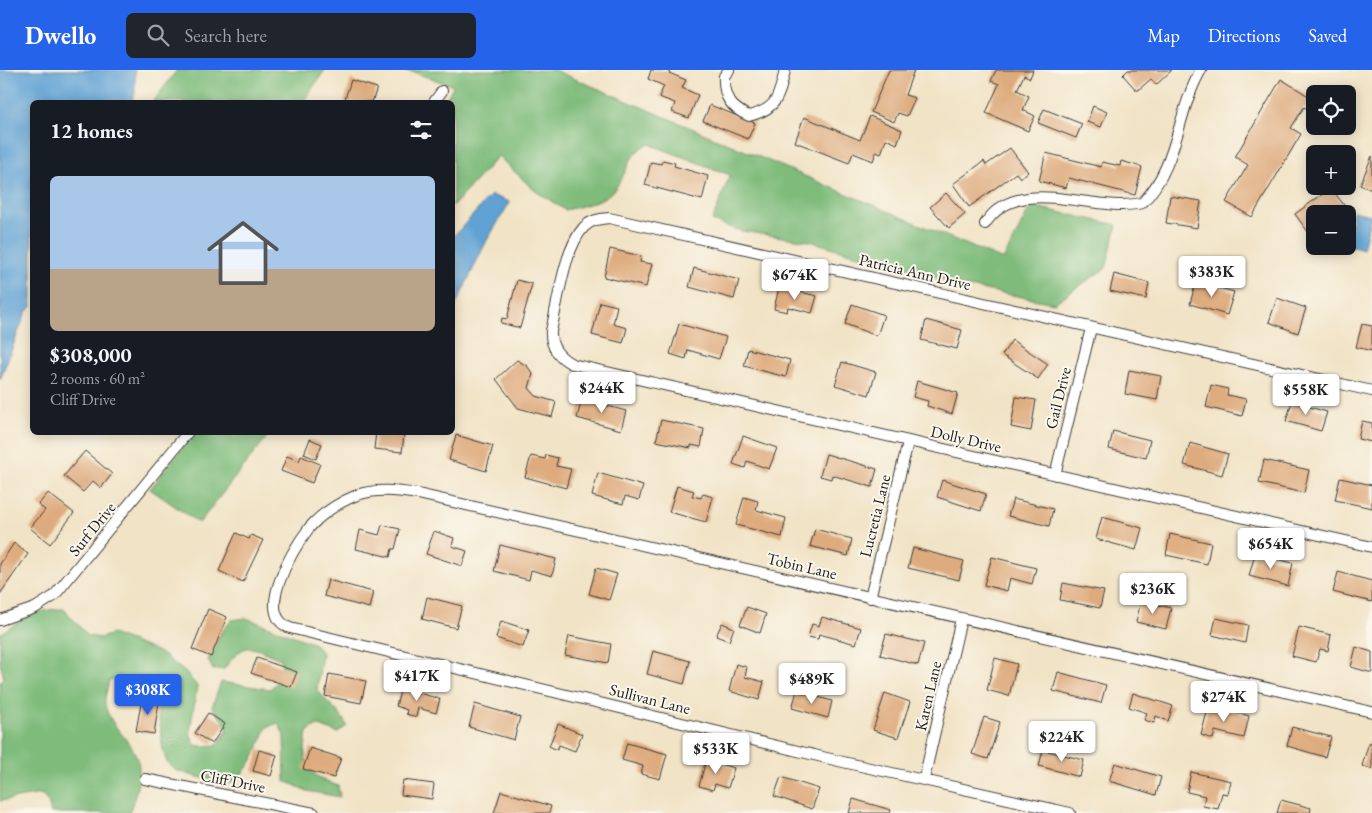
<!DOCTYPE html>
<html lang="en">
<head>
<meta charset="utf-8">
<style>
	:root { --surface:#171b24; --page:#20242c; --text:#f1f3f6; --muted:#9ea1a6; --line:#363941; --accent:#2563eb }
	body { margin:0; font-family:"EB Garamond",serif; background:var(--page); color:var(--text); height:100vh; display:flex; flex-direction:column; font-size:19px; white-space:nowrap }
	* { box-sizing:border-box; margin:0 }
	p { font-size:16px; color:var(--muted) }
	.icon { flex:none; width:28px; height:28px; fill:none; stroke:currentColor; stroke-width:2; stroke-linecap:round; stroke-linejoin:round }
	.map { position:relative; flex:1; overflow:hidden }
	.panel { position:absolute; left:30px; top:30px; width:425px; height:335px; display:flex; flex-direction:column; background:var(--surface); border-radius:8px; box-shadow:0 2px 12px #0003 }
	.panel>* { flex:none }
	.buttons { position:absolute; left:1306px; top:15px; display:grid; gap:10px }
	.buttons a { display:grid; place-items:center; width:50px; height:50px; border-radius:8px; background:var(--surface); box-shadow:0 2px 12px #0003; font-size:25px }
	.price { position:absolute; translate:-50% -42px; padding:0 11px; border-radius:5px; background:#fff; color:#222; font-size:16px; line-height:32px; filter:drop-shadow(0 1px 2px #0008) }
	.price::after { content:''; position:absolute; left:50%; top:30px; width:15px; height:11px; margin-left:-8px; background:inherit; clip-path:polygon(0 0,100% 0,50% 100%) }
	.price.on { background:var(--accent); color:#fff }
	ul { padding:0; list-style:none }
	li { display:grid; align-content:center; gap:10px; height:265px; padding:0 20px }
	li+li { border-top:1px solid var(--line) }
	li span { display:grid; place-items:center; height:155px; border-radius:8px; color:#555 }
	li>.icon { margin-inline-start:auto }
	span .icon { width:90px; height:90px; fill:#fffc; stroke-width:1 }
	li b { font-size:21px }
	h2 { display:flex; justify-content:space-between; align-items:center; height:60px; padding:0 20px; font-size:21px }
	header { display:flex; align-items:center; gap:30px; box-sizing:border-box; height:70px; padding:0 25px; background:var(--accent); color:#fff }
	header strong { font-size:24px }
	nav { display:flex; gap:28px; margin-inline-start:auto; font-size:18px }
	.search { width:350px; height:45px; background:var(--page); display:flex; align-items:center; gap:12px; box-sizing:border-box; padding:0 18px; border-radius:8px; color:var(--muted); font-size:19px }
	.map>svg:first-child { display:block }
</style>
</head>
<body>
<header>
<strong>Dwello</strong>
<div class="search"><svg class="icon" aria-label="search" viewBox="0 0 24 24"><circle cx="10" cy="10" r="6"/><path d="M15 15l6 6"/></svg>Search here</div>
<nav><a>Map</a><a>Directions</a><a>Saved</a></nav>
</header>
<div class="map">
<svg width="1372" height="743" viewBox="0 0 1372 743">
	<rect width="100%" height="100%" fill="#fbf7ec"/>
	<filter id="ink" filterUnits="userSpaceOnUse"><feTurbulence type="fractalNoise" baseFrequency=".02" numOctaves="2"/><feDisplacementMap in="SourceGraphic" scale="10" xChannelSelector="R" yChannelSelector="G"/><feConvolveMatrix kernelMatrix="1 2 1 2 8 2 1 2 1" color-interpolation-filters="sRGB"/></filter>
	<filter id="wash" filterUnits="userSpaceOnUse"><feTurbulence type="fractalNoise" baseFrequency=".0096" numOctaves="4" result="noise"/><feDisplacementMap in="SourceGraphic" scale="20" xChannelSelector="R" yChannelSelector="G"/><feGaussianBlur stdDeviation="1.12" result="paint"/><feColorMatrix in="noise" values="0 0 0 0 0 0 0 0 0 0 0 0 0 0 0 0 0 1.4 0 .05"/><feComposite in="paint" operator="in"/></filter>
	<g filter="url(#wash)">
		<rect width="100%" height="100%" fill="#f1e3c6"/>
		<path fill="#7fbc7c" stroke="#4e6c4c" d="M177,0H325L303,32H153Z
			M398,0H554L1003,190L1031,136L1117,155L1106,198L1054,233L964,216L810,171L741,161L712,151L730,105L649,74C629,82 629,99 617,116C606,132 582,136 565,140L534,120L498,86L453,136L452,32H445L453,16L413,2Z
			M195,362L270,363L199,453L150,419Z
			M64,539L88,566L100,568L112,564L159,582L185,602L197,616L190,662L194,674L199,676L217,675L227,662V656L212,637L221,612L270,619C281,609 283,603 281,589C249,577 247,568 224,599L213,600L208,590L223,560L232,550L246,548L315,574L322,583L317,619C326,633 340,640 347,656L338,663L317,655L307,662C302,698 304,702 338,716L340,727L307,721L285,711L284,665L278,653L267,657C258,677 251,701 230,713L197,707L175,700L167,692L163,681L157,634L150,624L119,605L109,611C108,618 104,627 105,634C109,658 138,674 139,698C140,713 134,729 129,743H51L48,732L41,724L0,731V612L4,608L0,593V564C19,550 40,538 64,539Z"/>
		<path fill="#60a2d4" stroke="#3e5f78" d="M0,0H135V23L132,32H32V237L26,242L0,310Z
			M491,125L510,132L486,172L453,241V167Z
			M1353,141L1371,145L1363,179L1348,175Z"/>
		<g id="blocks">
			<path fill="#deab7e" d="M651,0H670L669,3L686,10L682,18L698,25L689,48L672,42L675,33L659,27L664,16L648,9Z
				M889,0H914L905,25L915,28L907,46L898,43L894,52L871,42Z
				M996,0H1033L1030,8L1024,5L1017,20L1029,26L1023,40L1035,46L1028,61L986,43L999,14L991,11Z
				M1128,0H1172L1156,15L1151,9L1137,21L1123,5Z
				M1281,9L1315,30V36L1312,41L1304,37L1291,58L1301,64L1252,147L1226,132L1248,95L1235,87Z
				M351,10L377,18L372,32H344Z
				M710,35L755,53L748,69L703,51Z
				M1093,36L1107,42L1101,57L1087,52Z
				M1044,39L1082,54L1076,68L1038,53Z
				M870,46L902,60L897,74L886,69L881,84L876,82L873,91L853,83L849,93L795,72L804,47L860,70Z
				M1010,78L1028,102L1020,108L1016,103L969,137L953,114L984,91L986,95Z
				M1046,83L1101,97L1102,92L1120,96L1121,91L1142,97L1135,125L1069,108L1066,118L1039,111Z
				M1372,86V120L1360,115Z
				M663,90L675,93L674,96L708,106L702,130L645,115L651,92L661,94Z
				M1331,118L1347,139L1341,144H1315V163L1311,166L1295,144Z
				M946,123L965,144L949,158L930,137Z
				M1170,126L1201,131L1197,158L1166,153Z
				M610,179L641,186L640,192L652,194L646,217L604,207Z
				M694,198L739,210L734,229L689,217Z
				M1114,204L1149,213L1146,229L1110,221Z
				M517,210L532,214L520,258L501,253L502,248L507,249Z
				M1196,211L1234,222L1227,245L1190,234Z
				M779,217L817,226L812,243L788,237L787,242L774,239Z
				M1277,228L1306,238L1298,263L1269,252Z
				M600,232L617,236L613,254L627,258L623,273L592,265Z
				M852,234L884,245L877,266L845,254Z
				M926,250L962,260L957,279L921,270Z
				M679,254L726,267L719,289L688,280L686,289L670,284Z
				M1362,254L1372,256V281L1356,277Z
				M1012,270L1048,294L1038,309L1002,285Z
				M748,279L790,290L786,307L744,296Z
				M517,290L527,296L533,304L529,318L536,326L556,332L552,347L518,338L496,309Z
				M842,292L876,302L869,325L835,315Z
				M1129,300L1161,306L1157,330L1125,324Z
				M917,311L958,323L952,344L927,336L928,331L913,327Z
				M1211,315L1228,319L1227,325L1246,329L1242,346L1206,337Z
				M1016,327L1036,330L1031,361L1011,357Z
				M582,329L626,341L621,360L577,348Z
				M1292,332L1327,342L1321,361L1286,351Z
				M661,350L704,359L701,377L691,375V378L656,371Z
				M1362,351L1372,353V372L1358,369Z
				M1113,361L1150,370L1146,388L1109,379Z
				M376,362L404,365L402,382L374,379Z
				M456,365L493,376L486,401L449,390Z
				M743,366L777,378L769,399L747,391L745,398L733,394Z
				M310,369L322,374L316,389L304,384Z
				M1190,373L1228,384L1222,405L1184,395Z
				M85,381L112,404L101,418L93,411L83,422L64,406Z
				M826,384L877,399L872,417L832,405L831,409L820,406Z
				M546,385L558,388L556,396L571,399L566,418L525,407L531,386L545,389Z
				M287,386L299,391L301,386L320,394L312,413L281,401Z
				M1264,390L1309,400L1304,423L1259,413Z
				M598,403L643,416L639,430L625,426L623,434L592,426Z
				M1340,408L1372,415V438L1335,430Z
				M942,410L986,424L981,441L937,427Z
				M677,416L694,421L692,426L701,428L703,424L713,427L706,452L669,442Z
				M48,423L74,443L50,474L30,458L45,440L38,435Z
				M744,427L758,431L756,440L786,448L782,467L736,455Z
				M1013,429L1053,439L1049,456L1008,446Z
				M1102,447L1142,458L1136,480L1096,469Z
				M382,455L400,459L395,479H392L390,487L356,479L360,460L379,465Z
				M815,459L852,469L848,486L810,476Z
				M434,461L454,468L452,476L467,481L462,496L426,484Z
				M236,463L249,469L251,465L263,470L243,512L219,501Z
				M1170,464L1211,473L1207,494L1166,485Z
				M14,473L28,484L0,524V494Z
				M500,475L556,489L552,506L531,500L529,510L494,501Z
				M913,478L964,491L959,510L908,498Z
				M1255,484L1293,493L1288,516L1249,506Z
				M992,487L1036,498L1032,514L1010,508L1007,521L984,515Z
				M596,498L617,504L609,530L589,524Z
				M1338,502L1372,511V532L1333,522Z
				M328,510L373,522L369,538L324,526Z
				M1063,513L1104,521L1100,538L1060,530Z
				M427,527L462,536L456,558L422,549Z
				M1141,531L1171,538L1166,559L1136,552Z
				M747,537L766,544L760,563L740,555Z
				M208,539L227,547L211,587L192,579Z
				M822,547L861,558L856,574L819,564L818,569L808,567L812,554L819,556Z
				M1216,548L1248,555L1245,573L1212,565Z
				M501,551L529,560L523,577L496,568Z
				M722,553L734,558L729,571L716,566Z
				M1299,557L1331,565L1328,581L1320,579L1316,592L1292,586Z
				M886,564L924,573L918,595L880,585Z
				M569,566L611,574L608,593L565,585Z
				M1356,577L1372,582V603L1351,597Z
				M653,581L690,591L684,614L647,604Z
				M257,588L297,602L291,617L251,603Z
				M995,588L1017,594L1009,626L987,620Z
				M736,594L747,597L745,607L764,612L759,630L729,621Z
				M1058,602L1106,615L1101,633L1053,621Z
				M329,604L366,611L361,633L325,626Z
				M401,618L440,629L436,643L418,638L416,647L406,644L407,640L396,636Z
				M797,621L832,631L828,648L792,638Z
				M885,623L910,632L898,668L873,660Z
				M1133,623L1173,636L1168,651L1156,646L1154,653L1144,650L1147,643L1129,637Z
				M142,628L159,632L154,664L136,661Z
				M475,634L520,647L514,670L469,657Z
				M1209,635L1249,646L1244,668L1215,661L1213,669L1201,665Z
				M208,643L225,654L212,674L195,663Z
				M984,647L1000,652L988,689L972,684Z
				M558,654L582,664L575,681L559,675L557,680L549,676Z
				M1292,657L1331,667L1325,687L1287,676Z
				M1369,672L1372,673V699L1362,696Z
				M627,673L667,684L660,709L641,704L643,696L622,690Z
				M310,678L341,688L334,708L303,699Z
				M259,680L277,685L271,706L253,701Z
				M1043,680L1084,690L1080,707L1039,696Z
				M706,690L734,698L728,718L715,714L713,720L699,716Z
				M1115,693L1161,707L1156,725L1109,711Z
				M1191,702L1231,711L1228,724L1222,723L1218,739L1203,736L1205,726L1187,722Z
				M781,707L819,719L812,739L774,726Z
				M403,710L434,714L432,729L401,725Z
				M501,721L551,736L549,743H494Z
				M853,729L891,740L890,743H849Z
				M1281,730L1311,738L1310,743H1277Z"/>
		</g>
	</g>
	<g filter="url(#ink)">
		<use href="#blocks" fill-opacity="0" stroke="#3c3a36" stroke-width="1"/>
		<g fill="none" stroke-linecap="round" stroke-linejoin="round">
			<g stroke="#3c3a36" stroke-width="12">
				<path id="street" d="M729,0L724,6C723,26 730,38 749,46C777,39 779,27 785,0
					M434,32L442,21
					M985,154C1017,102 1093,144 1142,133C1179,96 1176,43 1201,0
					M1372,321L609,148C599,149 591,150 584,157C564,179 558,232 551,261C550,277 559,287 572,294L1372,477
					M1055,405L1091,258
					M870,528L908,372
					M0,550L35,538L54,526L188,362
					M145,709L314,743
					M924,709L961,549
					M1070,743L843,692L290,558C253,544 294,478 309,458C321,444 340,432 357,425C377,418 397,421 418,424L1372,642"/>
			</g>
			<use href="#street" stroke="#fff" stroke-width="10"/>
		</g>
	</g>
	<g text-anchor="middle" dominant-baseline="central" stroke-width="4" stroke-linejoin="round" paint-order="stroke">
		<g font-size="16" fill="#1c1c1c" stroke="#fbf7ec">
			<text transform="translate(915 202) rotate(13)">Patricia Ann Drive</text>
			<text transform="translate(1058 328) rotate(-76)">Gail Drive</text>
			<text transform="translate(966 369) rotate(13)">Dolly Drive</text>
			<text transform="translate(875 446) rotate(-76)">Lucretia Lane</text>
			<text transform="translate(92 459) rotate(-51)">Surf Drive</text>
			<text transform="translate(802 496) rotate(13)">Tobin Lane</text>
			<text transform="translate(928 626) rotate(-77)">Karen Lane</text>
			<text transform="translate(650 629) rotate(14)">Sullivan Lane</text>
			<text transform="translate(233 711) rotate(11)">Cliff Drive</text>
		</g>
	</g>
</svg>
<div class="buttons">
<a><svg class="icon" aria-label="locate" viewBox="0 0 24 24"><circle cx="12" cy="12" r="6"/><path d="M12 2v4M12 18v4M2 12h4M18 12h4"/></svg></a>
<a>+</a>
<a>−</a>
</div>
<b class="price" style="left:1212px;top:228px">$383K</b>
<b class="price" style="left:795px;top:231px">$674K</b>
<b class="price" style="left:602px;top:344px">$244K</b>
<b class="price" style="left:1306px;top:346px">$558K</b>
<b class="price" style="left:1271px;top:500px">$654K</b>
<b class="price" style="left:1153px;top:545px">$236K</b>
<b class="price" style="left:417px;top:632px">$417K</b>
<b class="price" style="left:812px;top:635px">$489K</b>
<b class="price on" style="left:148px;top:646px">$308K</b>
<b class="price" style="left:1224px;top:653px">$274K</b>
<b class="price" style="left:1062px;top:693px">$224K</b>
<b class="price" style="left:716px;top:705px">$533K</b>
<section class="panel">
<h2>12 homes<svg class="icon" aria-label="filters" viewBox="0 0 24 24"><path d="M4 7h16M4 17h16"/><circle cx="9" cy="7" r="2"/><circle cx="15" cy="17" r="2"/></svg></h2>
<ul>
<li><span style="background:linear-gradient(#a9c7e8 60%,#b9a48a 0)"><svg class="icon" aria-label="home" viewBox="0 0 24 24"><path d="M3 11l9-7 9 7M6 9v11h12V9"/></svg></span><div><b>$308,000</b><p>2 rooms · 60 m²</p><p>Cliff Drive</p></div></li>
</ul>
</section>
</div>
</body>
</html>
